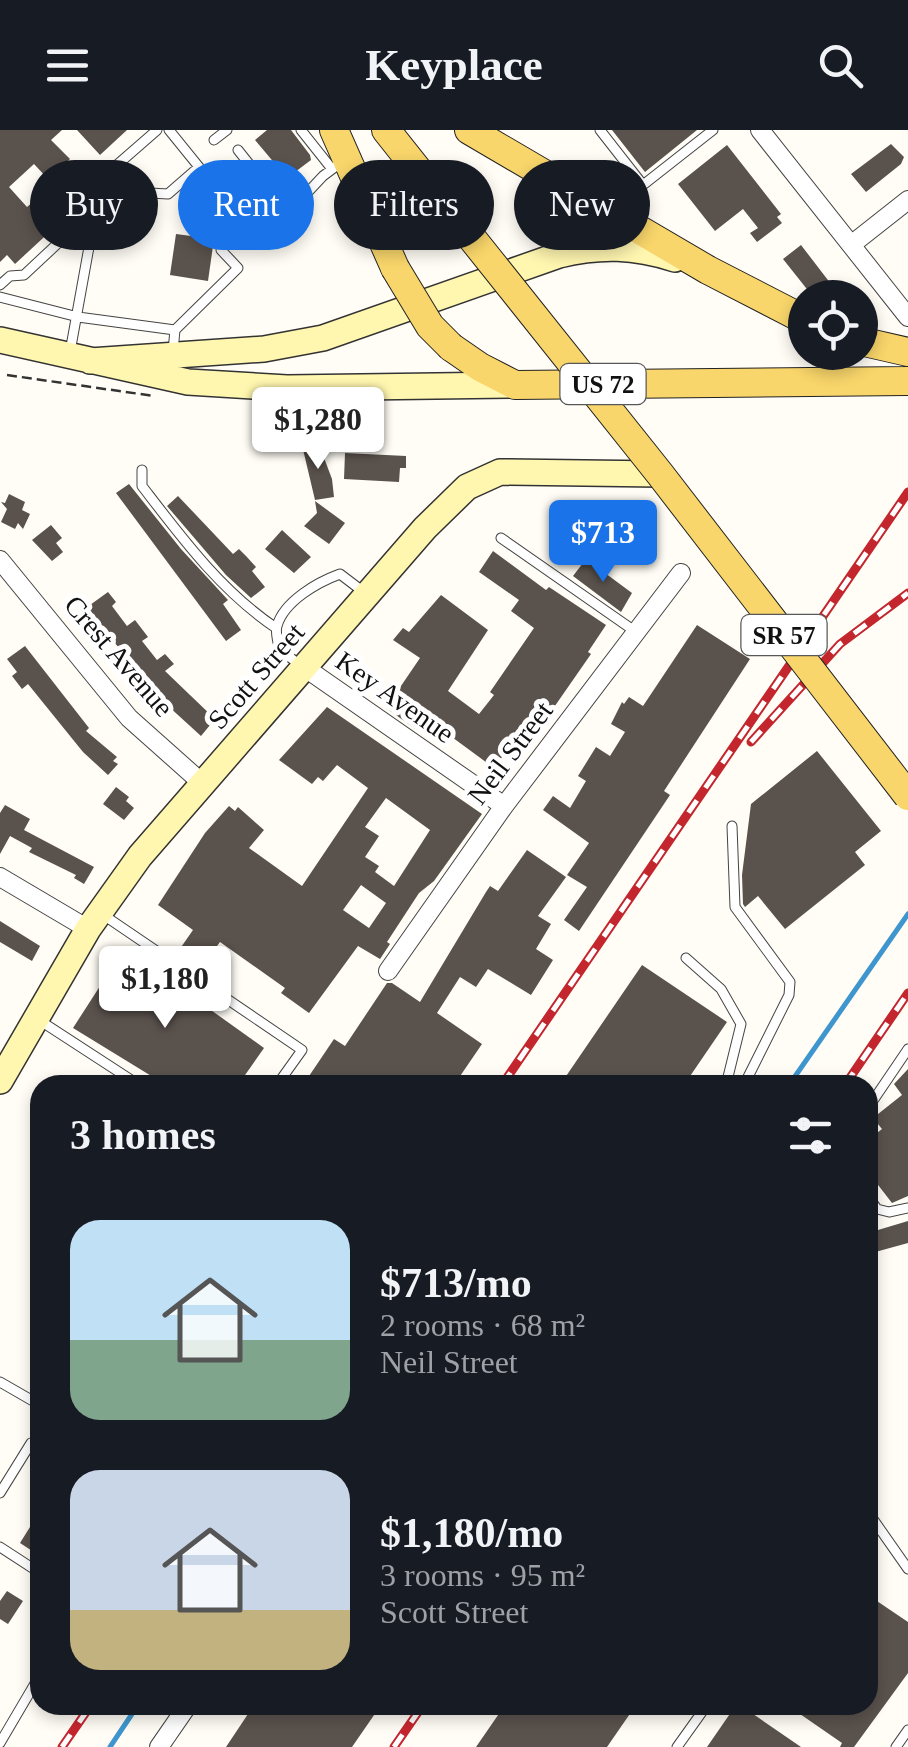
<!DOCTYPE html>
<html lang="en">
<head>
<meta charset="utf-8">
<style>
	:root { --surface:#171b24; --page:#20242c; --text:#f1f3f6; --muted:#9ea1a6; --accent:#1a73e8 }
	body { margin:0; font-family:Georgia,serif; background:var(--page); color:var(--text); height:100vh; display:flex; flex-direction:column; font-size:38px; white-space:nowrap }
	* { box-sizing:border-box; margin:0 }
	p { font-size:32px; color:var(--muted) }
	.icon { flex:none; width:55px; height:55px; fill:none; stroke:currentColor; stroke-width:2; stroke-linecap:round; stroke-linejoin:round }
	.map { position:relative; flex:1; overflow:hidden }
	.panel { position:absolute; left:30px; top:945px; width:848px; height:640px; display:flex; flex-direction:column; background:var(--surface); border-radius:30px; box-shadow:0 5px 15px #0003 }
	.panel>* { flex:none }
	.banner { position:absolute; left:30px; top:30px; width:850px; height:90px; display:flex; gap:20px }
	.controls { position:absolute; left:788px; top:150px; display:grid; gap:20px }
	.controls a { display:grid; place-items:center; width:90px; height:90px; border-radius:50%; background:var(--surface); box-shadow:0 5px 15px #0003; font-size:50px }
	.price { position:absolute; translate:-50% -85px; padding:0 22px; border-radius:10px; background:#fff; color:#222; font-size:32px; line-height:65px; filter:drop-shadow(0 2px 5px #0008) }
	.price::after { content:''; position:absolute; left:50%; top:60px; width:30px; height:22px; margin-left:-15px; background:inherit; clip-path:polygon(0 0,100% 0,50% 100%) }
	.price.active { background:var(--accent); color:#fff }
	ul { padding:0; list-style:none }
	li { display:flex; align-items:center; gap:30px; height:250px; padding:0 40px }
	li span { display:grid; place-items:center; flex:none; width:280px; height:200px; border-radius:30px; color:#555 }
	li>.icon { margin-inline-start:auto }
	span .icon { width:120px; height:120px; fill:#fffc; stroke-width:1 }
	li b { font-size:42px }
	h2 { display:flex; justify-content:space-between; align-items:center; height:120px; padding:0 40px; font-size:42px }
	.pill { padding:0 35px; border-radius:45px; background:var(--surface); box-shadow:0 5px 15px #0003; font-size:35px; line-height:90px }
	.pill.active { background:var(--accent); color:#fff }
	header { display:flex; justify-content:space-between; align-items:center; height:130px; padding:0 40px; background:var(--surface); font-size:45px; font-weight:700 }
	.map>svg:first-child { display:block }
</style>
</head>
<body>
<header><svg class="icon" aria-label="menu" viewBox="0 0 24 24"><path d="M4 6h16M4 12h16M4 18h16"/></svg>Keyplace<svg class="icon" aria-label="search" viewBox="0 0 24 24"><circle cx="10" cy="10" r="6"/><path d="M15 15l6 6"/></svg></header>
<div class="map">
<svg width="908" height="1617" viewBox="0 0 908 1617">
	<rect width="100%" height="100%" fill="#fffdf5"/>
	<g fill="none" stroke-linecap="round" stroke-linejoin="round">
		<path stroke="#3f96cf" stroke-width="5" d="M789,955L908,784
			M110,1617L138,1575"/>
	</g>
	<path fill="#5a524d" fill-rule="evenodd" d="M0,0H62L51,10L70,29L48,49L34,34L9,57L27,77L34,71L56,96L15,134L7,125L0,132Z
		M77,0H127L100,25Z
		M267,0H291L310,25L311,30L287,48L255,10Z
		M612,0H697L645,42Z
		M891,14L904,27L901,34L866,62L851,44Z
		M727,15L781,84L777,87L782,93L757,112L750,103L758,98L743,79L715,101L678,54Z
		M176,104L214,109L208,151L170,145Z
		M801,115L834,158L823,168H814L783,129Z
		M318,312L332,349L334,367L315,370L302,315Z
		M345,323L406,326V338H400L399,352L344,349Z
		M129,354L181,419L228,470L223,474L241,500L226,511L116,363Z
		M9,364L25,372L22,380L30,384L23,399L18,393L15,399L1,392L7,379L1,372L5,373Z
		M178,366L233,424L239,419L246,426L256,437L252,441L265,457L251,468L226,445L167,376Z
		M315,371L345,393L329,414L304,396L317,383Z
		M51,395L62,408L56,413L63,422L52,431L32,410Z
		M282,400L311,427L294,443L265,419Z
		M493,421L546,460L549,457L606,495L588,522L591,524L541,596L538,599L528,592L494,638L426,588L417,600L386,578L420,528L393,510L403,498L409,502L441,465L488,500L448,561L479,584L494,565L490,562L534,498L511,481L519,470L479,442Z
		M586,429L632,463L621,482L573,446Z
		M108,462L116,472L112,476L127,496L135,490L148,507L142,511L157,530L165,524L174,534L165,541L215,589L201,606L144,554L138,546L140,544L89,481L90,475Z
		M697,495L750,529L664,661L670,665L579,801L564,790L587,757L567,745L589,713L543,680L553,666L570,678L586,651L578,646L596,617L610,626L625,602L611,594L622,572L624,574L629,567L643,576Z
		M25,516L89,598L86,601L117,627L113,631L118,634L108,645L83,622L28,554L22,559L12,546L17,542L7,529Z
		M327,577L482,684L434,751L419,763L387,812L390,814L380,829L358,816L309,883L281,863L285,858L220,812L200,839L177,823L193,800L158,775L205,703L229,676L235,681L238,677L264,700L249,718L302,756L368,658L337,635L323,651L318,647L312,654L279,630ZM386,668L430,700L394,756L375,742L379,736L365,727L379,706L365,697ZM361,755L386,773L369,798L343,780Z
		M817,621L881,701L855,722L865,735L785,799L758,766L745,777L743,774L742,745L751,674Z
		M116,657L129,667L126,671L134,678L124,690L103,674Z
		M5,675L30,689L24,700L94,737L84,754L74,748L76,745L29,722L32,718L10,706L0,724V683Z
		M527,720L566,747L538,786L551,794L536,819L553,830L531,865L488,839L476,857L460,847L437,883L482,914L454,955H303L334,909L345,916L387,853H392L420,872L486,762L490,756L498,761Z
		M0,791L40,816L32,831L0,812Z
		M122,822L144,836L140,842L172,863L180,858L264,918L238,955H166L73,898Z
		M642,835L727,892L684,955H560Z
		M908,939V1066L892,1073L868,1042V1010L882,999L873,988L902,965L894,954Z
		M908,1091V1113L868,1124V1103Z
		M40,1381V1426L20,1413Z
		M7,1461L23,1471L8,1494L0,1489V1471Z
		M868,1465L908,1492V1543L854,1617H840L842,1613L787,1575H868Z
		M254,1575H381L352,1617H226Z
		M505,1575H636L607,1617H476Z
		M736,1575H740L801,1617H707Z"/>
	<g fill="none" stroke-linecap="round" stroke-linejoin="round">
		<g stroke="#444" stroke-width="11">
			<path id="service" d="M157,0L102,48L113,61L168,64L199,37L169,0
				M301,0L332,39
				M600,0L643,55L713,0
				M214,10L227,0
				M238,20L284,78H293L323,46L343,31
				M64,64L86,87
				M0,155L10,146L24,145L86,87L93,95L70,222
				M0,167L78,187L175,200
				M173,221L175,200L238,138L221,120
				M142,340V356C182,408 221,461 276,498
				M501,408L636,502
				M303,537L280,520C278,513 275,503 277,496C284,471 318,452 340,444L365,463
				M732,696L735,777L790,852L789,865L744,955
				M102,784L302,920L277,955
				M686,828L721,859L741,894L726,955
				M39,890L139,955
				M868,978L908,919
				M868,1066L877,1079L889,1082L908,1078
				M0,1252L40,1275
				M0,1363L31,1313
				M868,1382L908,1439
				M0,1417L40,1443
				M0,1613L40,1545
				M677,1617L707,1575
				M896,1617L908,1600"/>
		</g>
		<g stroke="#444" stroke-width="20">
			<path id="minor" d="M760,0L908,187
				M851,115L908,70
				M0,430L129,588L202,653
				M304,537L504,676
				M0,747L88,799
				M388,841L504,676L681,443
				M159,1617L188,1575"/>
		</g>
		<g stroke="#333" stroke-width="28">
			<path id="secondary" d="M0,210L188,252L287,258L515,255
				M90,231L264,219L323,208L559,125C601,115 634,116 675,129
				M0,951L88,799L140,726L425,398L467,357L500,342L660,344"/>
		</g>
		<g stroke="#222" stroke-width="30">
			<path id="primary" d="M334,0L395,138
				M386,0L471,107
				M469,0L708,140L805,190
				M860,211L908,222
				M451,217L480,237L515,255L908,251"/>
		</g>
		<path stroke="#333" stroke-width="2.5" stroke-dasharray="10 5" stroke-linecap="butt" d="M7,245L154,266"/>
		<use href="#service" stroke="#fff" stroke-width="9"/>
		<use href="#minor" stroke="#fff" stroke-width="18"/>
		<use href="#secondary" stroke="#fff6b0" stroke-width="25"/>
		<use href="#primary" stroke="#f9d66b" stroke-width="28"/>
		<g stroke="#c4262e" stroke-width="9">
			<path id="rail" d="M751,612L840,514L908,463
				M502,955L908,362
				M845,955L908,863
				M62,1617L91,1575
				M394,1617L423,1575"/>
		</g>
		<use href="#rail" stroke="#fff" stroke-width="5" stroke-dasharray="15" stroke-linecap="butt"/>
		<g stroke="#222" stroke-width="30" stroke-linecap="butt">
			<path id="primary-bridge" d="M471,107L660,344L908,666
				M395,138L430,196L451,217"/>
		</g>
		<use href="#primary-bridge" stroke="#f9d66b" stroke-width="28"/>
	</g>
	<g text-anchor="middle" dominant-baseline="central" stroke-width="10" stroke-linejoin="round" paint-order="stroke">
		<g fill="#fff" stroke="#585858" stroke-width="2.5">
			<rect x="560.5" y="234" width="85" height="40" rx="8"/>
			<rect x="741.5" y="485" width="85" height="40" rx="8"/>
		</g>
		<g font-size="25" font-weight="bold" fill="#111">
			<text x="603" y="254">US 72</text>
			<text x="784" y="505">SR 57</text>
		</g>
		<g font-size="28" fill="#111" stroke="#fff">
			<text transform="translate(119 526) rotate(49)">Crest Avenue</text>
			<text transform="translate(256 546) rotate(-49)">Scott Street</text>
			<text transform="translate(395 567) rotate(35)">Key Avenue</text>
			<text transform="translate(510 623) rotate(-53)">Neil Street</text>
		</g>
	</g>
</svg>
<div class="controls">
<a><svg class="icon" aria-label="locate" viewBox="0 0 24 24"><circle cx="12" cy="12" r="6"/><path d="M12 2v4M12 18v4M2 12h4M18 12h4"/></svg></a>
</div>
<b class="price" style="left:318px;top:342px">$1,280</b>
<b class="price active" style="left:603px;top:455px">$713</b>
<b class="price" style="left:165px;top:901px">$1,180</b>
<div class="banner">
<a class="pill">Buy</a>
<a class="pill active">Rent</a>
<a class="pill">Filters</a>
<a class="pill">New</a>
</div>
<section class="panel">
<h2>3 homes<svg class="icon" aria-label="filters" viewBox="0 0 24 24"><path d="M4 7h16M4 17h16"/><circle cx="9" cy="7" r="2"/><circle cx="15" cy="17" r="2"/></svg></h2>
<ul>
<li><span style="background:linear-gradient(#bfe0f5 60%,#7fa58c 0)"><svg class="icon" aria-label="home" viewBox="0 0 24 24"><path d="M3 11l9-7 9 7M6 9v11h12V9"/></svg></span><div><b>$713/mo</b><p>2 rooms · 68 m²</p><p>Neil Street</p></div></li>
<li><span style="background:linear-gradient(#c9d6e8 70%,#c2b280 0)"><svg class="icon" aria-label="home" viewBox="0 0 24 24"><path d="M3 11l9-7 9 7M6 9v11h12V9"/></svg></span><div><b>$1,180/mo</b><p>3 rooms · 95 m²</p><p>Scott Street</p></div></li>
</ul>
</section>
</div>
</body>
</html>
